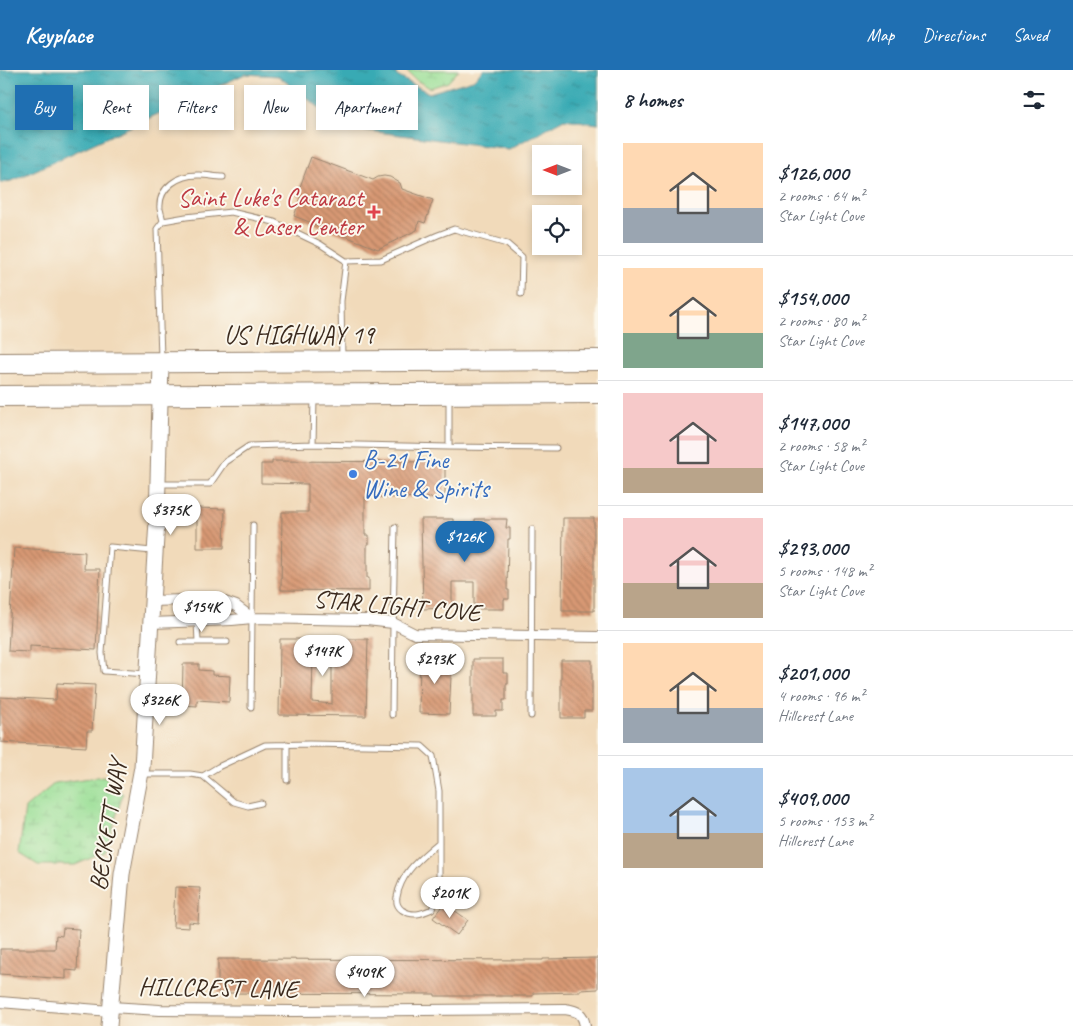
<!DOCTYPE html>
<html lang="en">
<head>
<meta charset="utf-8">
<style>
	:root { --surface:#fff; --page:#f6f6f7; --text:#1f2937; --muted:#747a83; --line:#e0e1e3; --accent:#1f6fb2 }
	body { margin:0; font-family:Caveat,sans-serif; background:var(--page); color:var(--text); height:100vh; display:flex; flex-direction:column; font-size:19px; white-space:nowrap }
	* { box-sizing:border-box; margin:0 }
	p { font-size:16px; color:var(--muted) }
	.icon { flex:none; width:28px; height:28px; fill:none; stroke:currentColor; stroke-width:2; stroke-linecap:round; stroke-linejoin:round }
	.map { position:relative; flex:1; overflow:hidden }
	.details { display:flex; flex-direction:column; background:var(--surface); width:475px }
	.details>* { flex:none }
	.banner { position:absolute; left:15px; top:15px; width:475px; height:45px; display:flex; gap:10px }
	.needle { width:32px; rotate:270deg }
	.buttons { position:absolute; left:532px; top:75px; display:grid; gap:10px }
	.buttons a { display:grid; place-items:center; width:50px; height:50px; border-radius:0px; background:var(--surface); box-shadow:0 2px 8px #0003; font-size:25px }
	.price { position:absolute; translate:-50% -42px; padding:0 11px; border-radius:18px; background:#fff; color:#222; font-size:16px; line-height:32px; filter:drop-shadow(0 1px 2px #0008) }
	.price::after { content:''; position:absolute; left:50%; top:30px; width:15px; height:11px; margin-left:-8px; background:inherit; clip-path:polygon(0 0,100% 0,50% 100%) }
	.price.current { background:var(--accent); color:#fff }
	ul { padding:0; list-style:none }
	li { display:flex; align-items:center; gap:15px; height:125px; padding:0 25px }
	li+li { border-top:1px solid var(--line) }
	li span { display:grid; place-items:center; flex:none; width:140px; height:100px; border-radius:0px; color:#555 }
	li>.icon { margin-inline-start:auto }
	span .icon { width:60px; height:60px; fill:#fffc; stroke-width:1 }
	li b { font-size:21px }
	h2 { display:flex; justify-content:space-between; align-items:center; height:60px; padding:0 25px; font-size:21px }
	.chip { padding:0 18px; border-radius:0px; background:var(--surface); box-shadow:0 2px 8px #0003; font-size:18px; line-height:45px }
	.chip.current { background:var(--accent); color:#fff }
	header { display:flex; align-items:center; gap:30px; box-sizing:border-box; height:70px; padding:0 25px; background:var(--accent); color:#fff }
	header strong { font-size:24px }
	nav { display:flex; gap:28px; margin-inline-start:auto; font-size:18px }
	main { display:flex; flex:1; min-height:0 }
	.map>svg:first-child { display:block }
</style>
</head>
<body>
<header>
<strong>Keyplace</strong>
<nav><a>Map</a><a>Directions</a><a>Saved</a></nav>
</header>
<main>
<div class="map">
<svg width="598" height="956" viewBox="0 0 598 956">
	<defs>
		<pattern id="wetland-marsh" width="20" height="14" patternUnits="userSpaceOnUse" patternTransform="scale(1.25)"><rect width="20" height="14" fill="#9bdf97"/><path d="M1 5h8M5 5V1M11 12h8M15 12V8" fill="none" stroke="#86c082"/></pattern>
		<pattern id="water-ripples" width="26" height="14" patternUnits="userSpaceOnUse" patternTransform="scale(1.25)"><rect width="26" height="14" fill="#39aab4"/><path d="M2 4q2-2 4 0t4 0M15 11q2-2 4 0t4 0" fill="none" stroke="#318b92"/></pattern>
		<pattern id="building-back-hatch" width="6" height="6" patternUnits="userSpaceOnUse" patternTransform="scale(1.25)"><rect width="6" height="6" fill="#d89974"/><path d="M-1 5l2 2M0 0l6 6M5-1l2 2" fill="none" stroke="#b07d5f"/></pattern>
	</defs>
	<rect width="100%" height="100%" fill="#fbf7ec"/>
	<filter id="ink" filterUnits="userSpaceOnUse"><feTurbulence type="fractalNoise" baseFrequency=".02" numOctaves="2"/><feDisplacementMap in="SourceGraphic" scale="10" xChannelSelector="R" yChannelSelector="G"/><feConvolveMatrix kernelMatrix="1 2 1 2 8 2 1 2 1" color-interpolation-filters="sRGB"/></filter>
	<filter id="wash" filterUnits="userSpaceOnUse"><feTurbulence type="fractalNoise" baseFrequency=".0096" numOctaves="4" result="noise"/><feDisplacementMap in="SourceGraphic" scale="20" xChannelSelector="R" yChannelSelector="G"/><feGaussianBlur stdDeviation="1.12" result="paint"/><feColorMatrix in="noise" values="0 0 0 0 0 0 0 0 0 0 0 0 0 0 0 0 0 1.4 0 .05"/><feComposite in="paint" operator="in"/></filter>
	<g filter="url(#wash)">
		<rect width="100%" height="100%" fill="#f1daba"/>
		<path fill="url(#wetland-marsh)" stroke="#6b845a" d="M406,0H459L448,12L430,18L416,10Z
			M104,706L123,724L105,782L75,795H38L19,783L25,738L55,713Z"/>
		<path fill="url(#water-ripples)" stroke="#3a6a69" d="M0,0H395L397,6L429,23L473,10L483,0H598V54L564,49L509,79L346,58L278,6L245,4L12,111L0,113Z"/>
		<g id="blocks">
			<path fill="url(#building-back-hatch)" fill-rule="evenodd" d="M311,87L373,110L378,107L384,106L390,107L400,113L402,119L433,130L425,153L419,151L417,160L378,179L294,146L301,127L297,125Z
				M272,391L445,392V428L365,427V465H369V474H367V508H369V521L281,520L282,442H308V414L261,413V394H272Z
				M197,438L225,439L224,478H197Z
				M563,448H594V541H562Z
				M421,449H453L454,474H475V449H507L506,458H510V469H508L507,520H509V529H504V539H474V512H452V538L423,539Z
				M14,478L85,482L84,499H100L96,580L30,576V582L8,581Z
				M280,569H368L366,646L279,645ZM313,583L332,584V634L312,632Z
				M420,588H452L449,644L419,643Z
				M473,589H503V603H508V614H506V630H503V641H496V646H473Z
				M561,590H592V641H584V648H561Z
				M183,594H199V600L212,601V605L230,606L229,632L197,630V636L182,635Z
				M57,613L95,615L92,661H87L86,677L0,672V627L56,630Z
				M175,817L200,818L198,853L189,852V858L173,857Z
				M444,833L468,850L457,865L433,848Z
				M63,858L79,859L77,901L66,900V909L0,904V879H55L56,865L62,866Z
				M598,888V919L580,920V922L533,923V926H435V924L218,923V889L543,890V889Z"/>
		</g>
	</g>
	<g filter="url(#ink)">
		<use href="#blocks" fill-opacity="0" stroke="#96826c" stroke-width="1"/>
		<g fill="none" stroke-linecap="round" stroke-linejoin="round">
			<g stroke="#96826c" stroke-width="7">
				<path id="lane" d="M163,151C162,147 161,143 160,139C158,117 180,104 200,105C207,105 216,107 223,107
					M161,288L157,159L163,151L186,147L231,142L274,152L320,174L346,191L381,190L438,165L454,159L507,174L522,187L521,224
					M342,288L341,231L346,191
					M314,328L313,374L449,377V327
					M449,377L556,378
					M159,414H210L225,392L249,376L313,374
					M197,551L198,572
					M180,572H227
					M147,604L104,601L102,583L110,477L152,481
					M251,637L253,455
					M392,645L393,553L395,457
					M531,646L532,459
					M141,704H190L203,706L218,697L265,675L309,674L422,676L433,686L439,721V825L432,839C421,844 413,847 402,840C398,837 396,832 397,827C401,802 421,788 439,772
					M203,706L234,732L248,736L261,733
					M287,710V674"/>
			</g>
			<g stroke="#96826c" stroke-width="12">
				<path id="street" d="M152,531L216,529L236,536L252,548
					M151,553L232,550L252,548L367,550L393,553L415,564L598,567
					M0,932L110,941
					M111,937L160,940L295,941L565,939C578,941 583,943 585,956"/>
			</g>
			<g stroke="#96826c" stroke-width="17">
				<path id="secondary" d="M109,956L122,804L142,697L157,451L161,292"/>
			</g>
			<g stroke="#96826c" stroke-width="22">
				<path id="highway" d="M0,293L598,290
					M0,326L598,323"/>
			</g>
			<use href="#lane" stroke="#fff" stroke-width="5"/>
			<use href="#street" stroke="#fff" stroke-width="10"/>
			<use href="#secondary" stroke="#fff" stroke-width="15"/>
			<use href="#highway" stroke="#fff" stroke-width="20"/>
		</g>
	</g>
	<path fill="#e0444e" stroke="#fbf7ec" stroke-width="2" d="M371.5 134.5h5v5h5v5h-5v5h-5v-5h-5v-5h5z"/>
	<circle fill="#3f7fe0" stroke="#fbf7ec" stroke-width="2" cx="353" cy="404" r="5"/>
	<g text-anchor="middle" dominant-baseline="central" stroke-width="4" stroke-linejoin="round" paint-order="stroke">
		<g font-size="25" fill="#be3a42" stroke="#fbf7ec" text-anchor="end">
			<text x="363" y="128">Saint Luke's Cataract<tspan x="363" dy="29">&amp; Laser Center</tspan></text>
		</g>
		<g font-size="25" fill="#3b2a1e" stroke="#fbf7ec">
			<text x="299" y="265">US HIGHWAY 19</text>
			<text transform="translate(397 536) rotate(5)">STAR LIGHT COVE</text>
			<text transform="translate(108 755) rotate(-81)">BECKETT WAY</text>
			<text transform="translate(218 918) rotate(1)">HILLCREST LANE</text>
		</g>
		<g font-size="25" fill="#366cbe" stroke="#fbf7ec" text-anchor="start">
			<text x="363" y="390">B-21 Fine<tspan x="363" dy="29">Wine &amp; Spirits</tspan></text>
		</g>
	</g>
</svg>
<div class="buttons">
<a><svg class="needle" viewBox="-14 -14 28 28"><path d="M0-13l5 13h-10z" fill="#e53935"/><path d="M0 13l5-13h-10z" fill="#747a83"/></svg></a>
<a><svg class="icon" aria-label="locate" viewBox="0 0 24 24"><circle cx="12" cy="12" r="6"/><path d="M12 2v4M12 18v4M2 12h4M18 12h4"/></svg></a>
</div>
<b class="price" style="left:171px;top:466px">$375K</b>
<b class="price current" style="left:465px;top:493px">$126K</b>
<b class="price" style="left:202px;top:563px">$154K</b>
<b class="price" style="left:323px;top:607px">$147K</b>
<b class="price" style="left:435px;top:615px">$293K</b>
<b class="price" style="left:160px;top:656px">$326K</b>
<b class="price" style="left:450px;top:849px">$201K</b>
<b class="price" style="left:365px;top:928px">$409K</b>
<div class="banner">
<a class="chip current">Buy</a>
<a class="chip">Rent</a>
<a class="chip">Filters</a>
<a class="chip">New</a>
<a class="chip">Apartment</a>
</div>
</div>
<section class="details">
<h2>8 homes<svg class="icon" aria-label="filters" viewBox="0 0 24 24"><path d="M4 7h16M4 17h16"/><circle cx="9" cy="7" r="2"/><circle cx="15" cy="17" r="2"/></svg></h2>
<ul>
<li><span style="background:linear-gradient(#ffd9b3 65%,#9aa5b1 0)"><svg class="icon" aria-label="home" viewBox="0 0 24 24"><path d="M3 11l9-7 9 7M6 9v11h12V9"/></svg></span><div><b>$126,000</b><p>2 rooms · 64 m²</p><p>Star Light Cove</p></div></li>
<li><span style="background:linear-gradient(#ffd9b3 65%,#7fa58c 0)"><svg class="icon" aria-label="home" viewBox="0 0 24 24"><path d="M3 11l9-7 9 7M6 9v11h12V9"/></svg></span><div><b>$154,000</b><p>2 rooms · 80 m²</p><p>Star Light Cove</p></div></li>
<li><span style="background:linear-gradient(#f6c9c9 75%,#b9a48a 0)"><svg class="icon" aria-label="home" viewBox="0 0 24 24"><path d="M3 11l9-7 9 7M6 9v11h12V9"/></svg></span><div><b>$147,000</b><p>2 rooms · 58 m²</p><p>Star Light Cove</p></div></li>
<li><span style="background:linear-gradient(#f6c9c9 65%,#b9a48a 0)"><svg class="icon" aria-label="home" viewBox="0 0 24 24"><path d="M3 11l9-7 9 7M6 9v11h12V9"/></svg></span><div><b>$293,000</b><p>5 rooms · 148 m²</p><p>Star Light Cove</p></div></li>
<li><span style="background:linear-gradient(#ffd9b3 65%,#9aa5b1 0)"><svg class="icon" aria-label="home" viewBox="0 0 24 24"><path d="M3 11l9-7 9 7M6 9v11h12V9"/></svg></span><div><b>$201,000</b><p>4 rooms · 96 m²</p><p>Hillcrest Lane</p></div></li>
<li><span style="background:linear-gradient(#a9c7e8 65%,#b9a48a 0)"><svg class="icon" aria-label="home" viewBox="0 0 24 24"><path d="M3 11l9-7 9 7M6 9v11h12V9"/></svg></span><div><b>$409,000</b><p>5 rooms · 153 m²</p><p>Hillcrest Lane</p></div></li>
</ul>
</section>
</main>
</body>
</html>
